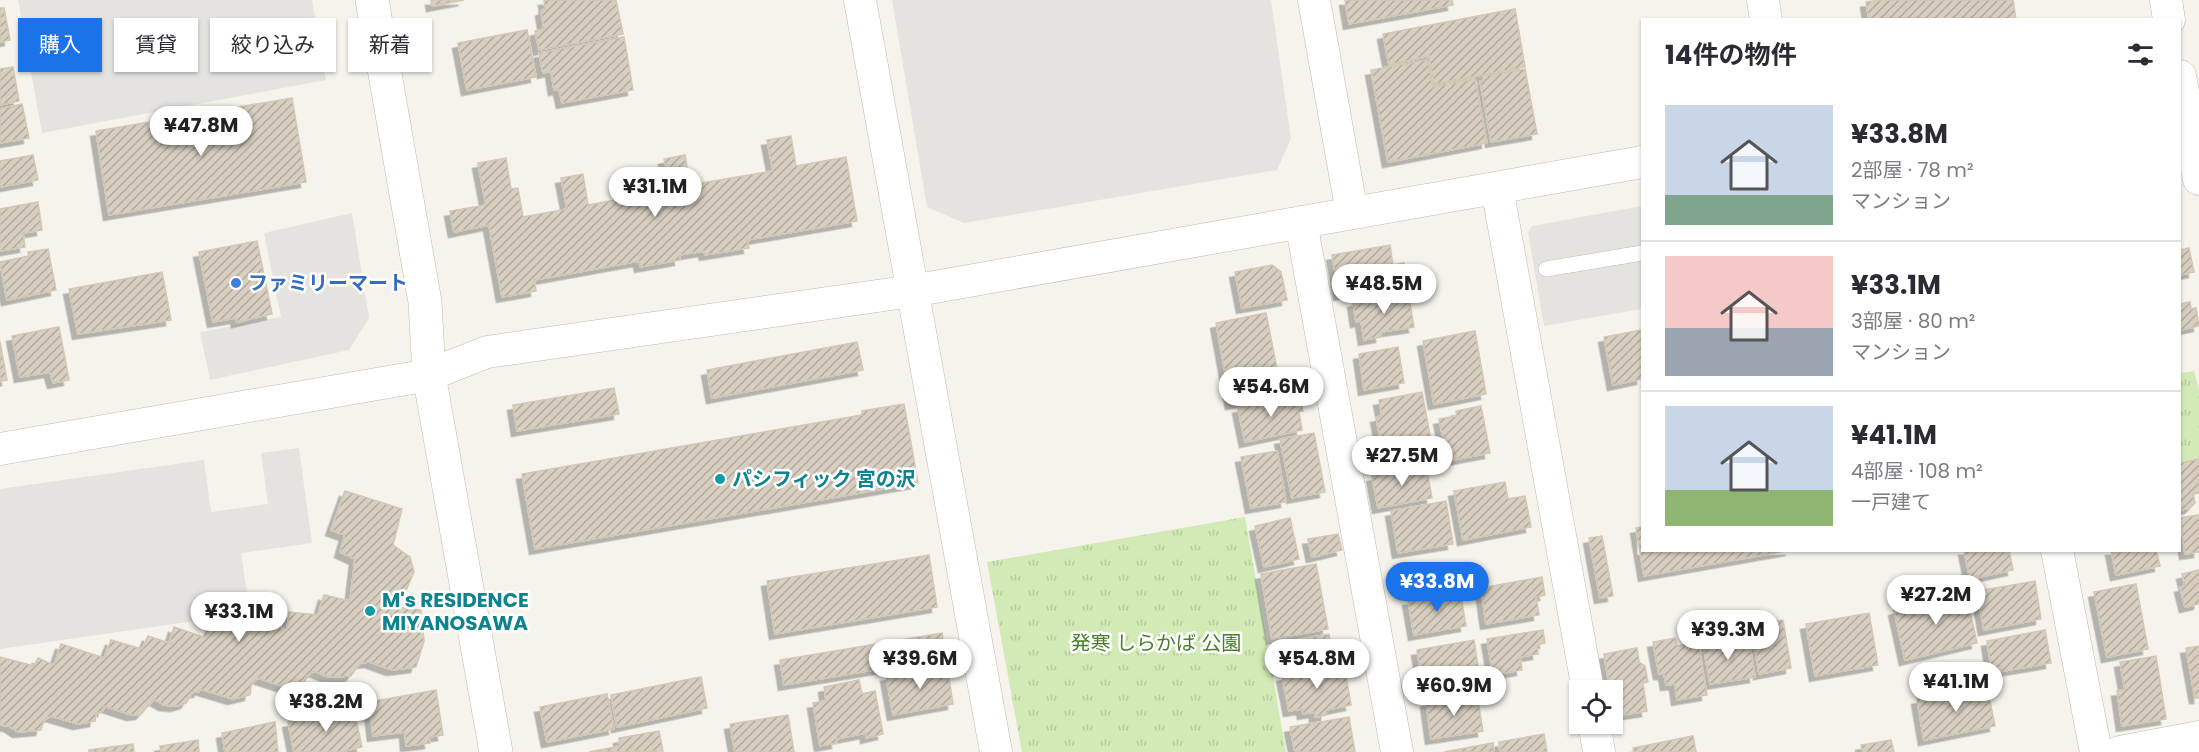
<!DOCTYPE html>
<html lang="ja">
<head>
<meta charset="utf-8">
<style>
	:root { --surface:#fff; --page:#f2f2f3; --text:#2b2b33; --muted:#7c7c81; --line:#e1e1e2; --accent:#1a73e8 }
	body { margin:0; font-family:Poppins,"Noto Sans JP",sans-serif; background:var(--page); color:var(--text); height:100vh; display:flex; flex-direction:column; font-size:22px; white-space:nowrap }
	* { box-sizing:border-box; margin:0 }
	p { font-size:20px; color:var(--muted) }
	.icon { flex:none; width:33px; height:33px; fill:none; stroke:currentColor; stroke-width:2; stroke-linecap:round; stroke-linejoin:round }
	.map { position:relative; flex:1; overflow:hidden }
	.sheet { position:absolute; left:1641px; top:18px; width:540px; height:534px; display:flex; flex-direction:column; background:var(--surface); border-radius:0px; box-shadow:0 2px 4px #0004 }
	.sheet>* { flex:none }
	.banner { position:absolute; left:18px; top:18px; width:570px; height:54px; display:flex; gap:12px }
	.buttons { position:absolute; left:1569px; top:680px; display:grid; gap:12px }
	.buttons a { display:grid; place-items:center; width:54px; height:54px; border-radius:0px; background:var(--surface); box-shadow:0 2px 4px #0004; font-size:30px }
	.price { position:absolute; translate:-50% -51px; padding:0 14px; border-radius:21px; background:#fff; color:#222; font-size:20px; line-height:39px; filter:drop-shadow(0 2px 3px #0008) }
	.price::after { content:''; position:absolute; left:50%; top:36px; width:18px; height:14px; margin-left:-9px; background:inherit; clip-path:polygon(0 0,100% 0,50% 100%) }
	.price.on { background:var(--accent); color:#fff }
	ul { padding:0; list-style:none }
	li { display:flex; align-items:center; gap:18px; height:150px; padding:0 24px }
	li+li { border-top:2px solid var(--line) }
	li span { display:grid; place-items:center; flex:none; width:168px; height:120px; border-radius:0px; color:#555 }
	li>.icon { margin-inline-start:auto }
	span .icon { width:72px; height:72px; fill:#fffc; stroke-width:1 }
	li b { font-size:26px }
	h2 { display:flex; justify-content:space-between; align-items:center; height:72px; padding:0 24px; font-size:26px }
	.chip { padding:0 21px; border-radius:0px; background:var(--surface); box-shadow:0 2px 4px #0004; font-size:21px; line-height:54px }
	.chip.on { background:var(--accent); color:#fff }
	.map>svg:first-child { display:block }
</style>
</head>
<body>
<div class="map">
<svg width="2199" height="752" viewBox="0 0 2199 752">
	<defs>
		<pattern id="grass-tufts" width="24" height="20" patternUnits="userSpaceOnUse" patternTransform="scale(1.5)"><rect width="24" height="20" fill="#d2eab5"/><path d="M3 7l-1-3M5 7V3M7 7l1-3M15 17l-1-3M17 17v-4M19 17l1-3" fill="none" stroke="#b6ca9c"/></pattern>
		<pattern id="building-hatch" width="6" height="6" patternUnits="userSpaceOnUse" patternTransform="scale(1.5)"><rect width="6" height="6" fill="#d8cfc1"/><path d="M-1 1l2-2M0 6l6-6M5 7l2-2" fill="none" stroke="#b1aa9e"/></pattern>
		<filter id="shadow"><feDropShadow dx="-5.5" dy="5.5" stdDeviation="0" flood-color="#0004"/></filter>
	</defs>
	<rect width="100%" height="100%" fill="#f6f3ec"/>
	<path fill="url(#grass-tufts)" d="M2194,371L2199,390V461L2180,464V373Z
		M1245,517L1286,752H1022L987,562Z"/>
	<path fill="#e5e3e0" d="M18,0H312L326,80L42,133Z
		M892,0H1271L1291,139L1277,170L964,223L927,207Z
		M1642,206V309L1544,326L1528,232L1532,226Z
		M352,213L369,318L349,350L210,380L200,332L281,317L264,233Z
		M299,448L312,543L241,553L250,613L0,649V489L204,460L211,512L268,504L261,453Z"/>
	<path fill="url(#building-hatch)" stroke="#d3c7b4" stroke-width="1.5" filter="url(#shadow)" d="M431,0H464L432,6Z
		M544,0H616L623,34L539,50L535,31L544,29L541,11L545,9Z
		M1345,0H1452L1453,5L1349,24Z
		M1880,0H2013L2016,20H1869L1866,2Z
		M0,8H4L10,40L0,42Z
		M1515,9L1525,67L1434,84L1429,56L1389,65L1383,34Z
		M527,30L536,77L467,90L458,43Z
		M624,37L633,90L562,103L559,89L554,90L551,71L543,73L539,53Z
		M1427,60L1433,87L1475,79L1487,143L1388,162L1371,70Z
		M13,67L19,101L0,105V69Z
		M1525,69L1537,134L1491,142L1480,81H1484L1483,76Z
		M292,98L306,182L109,215L96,131Z
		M22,104L29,138L0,143V109Z
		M791,136L796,166L846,157L857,221L747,240L749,248L705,255L704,251L679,255L680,260L640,267L639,261L534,280L536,291L502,297L489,225L454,232L450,211L486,205L478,163L506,158L511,189L518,188L523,217L567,209L561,178L583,174L588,205L670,190L664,159L685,155L690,185L773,171L767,140Z
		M33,155L38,180L0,187V161Z
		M38,202L42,230L23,233L25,247L0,251V209Z
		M257,241L272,314L237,322L236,318L213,322L199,252Z
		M1390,245L1393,265L1404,263L1407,283L1339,295L1332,255Z
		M2189,248L2194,272L2180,275V250Z
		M48,249L56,290L7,300L0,262L29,256L28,252Z
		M1272,265L1281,272L1287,300L1242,308L1235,272Z
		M162,272L171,320L78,334L69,289Z
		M1408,292L1414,327L1380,332L1381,337L1364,340L1361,321L1356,322L1353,302Z
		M2190,302L2191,309L2196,308L2199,326L2180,330V304Z
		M1266,313L1282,394L1231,404L1216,323Z
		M59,327L69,380L53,383L50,372L20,377L12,336Z
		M1642,330V379L1613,385L1604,337Z
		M1475,331L1486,394L1434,404L1423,341Z
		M0,342L7,380L0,381Z
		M857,342L863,370L712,398L707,370Z
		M1398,347L1404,383L1364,390L1359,354Z
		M614,388L619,414L517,431L513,405Z
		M1422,392L1434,457L1392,465L1388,447L1382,448L1376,417L1382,416L1379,400Z
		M1300,395L1303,411L1299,412L1302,430L1245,442L1238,408Z
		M904,404L918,483L535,549L522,474L862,415V411Z
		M1481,406L1490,453L1448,461L1439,419L1457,416L1456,411Z
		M1314,433L1325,492L1292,498L1280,439Z
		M1277,451L1286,502L1251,508L1241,457Z
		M2199,459V493L2193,494L2195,503L2190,508L2180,510V463Z
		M1426,466L1432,498L1378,508L1372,476Z
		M1505,482L1508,499L1525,496L1531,527L1463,540L1454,491Z
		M345,491L402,509L393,545L410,557L414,572L403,597L396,607L421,610L424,641L416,667L392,670L370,662L360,663L351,676L329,677L314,671L306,677L304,685L288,688L258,678L251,685L250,695L233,699L200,689L199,692H193L186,703L176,706L164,705L154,699L141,714L132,715L104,706L103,711L96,713L95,721L78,724L51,716L44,720L41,730L18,732L9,726L0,725V657L34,666L38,658L54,665L61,644L104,658L111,640L142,649L148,636L169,643L174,627L206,638L213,623L252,634L258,619L287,630L289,612L318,615L324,595L350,601L355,559L340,552L345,535L331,530Z
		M1446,501L1453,544L1398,553L1391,511Z
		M2199,515V552L2185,554L2180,518Z
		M1290,518L1299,559L1264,567L1255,526Z
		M1642,527V550H1791L1644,576L1636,528Z
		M1338,534L1342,550L1312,557L1308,539Z
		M1602,536L1613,596L1600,598L1589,538Z
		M1964,550H2009L2013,570L1970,579Z
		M2111,550H2156L2160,566L2116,575Z
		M929,555L937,607L775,634L767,581Z
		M1316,564L1328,629L1272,639L1261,574Z
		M2199,570V604L2185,607L2180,587L2185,586L2182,574Z
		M1542,577L1545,595L1536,597L1539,615L1486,624L1481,588Z
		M2035,581L2041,619L1984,630L1977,591Z
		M2136,584L2148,649L2107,657L2094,592Z
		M1460,591L1466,626L1414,635L1408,600Z
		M1966,593L1977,643L1905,660L1894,610Z
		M1869,613L1878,665L1815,676L1806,624Z
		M1783,620L1791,668L1759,674L1751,625Z
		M1543,630L1545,643L1537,645L1538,654L1520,657L1522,670L1493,675L1487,639Z
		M2045,630L2051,663L1992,673L1987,641Z
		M942,633L946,658L784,685L780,660Z
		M1329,634L1333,659L1278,670L1273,644Z
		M1734,636L1736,647L1750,645L1755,677L1710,684L1704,650L1708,649L1707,640Z
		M1675,638L1677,646L1698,642L1707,695L1677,700L1675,684L1666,685L1664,674H1659L1653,642Z
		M1474,640L1481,686L1425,695L1422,678L1430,677L1428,667L1420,669L1417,650Z
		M2199,646V698H2195L2186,648Z
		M1637,648L1639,662L1645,666L1648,682L1643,683L1647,711L1615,716L1612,690H1610L1604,654Z
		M2156,656L2166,719L2122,726L2117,691L2125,690L2120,662Z
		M1344,664L1351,705L1326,710V715L1315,717V712L1303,714L1302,709L1289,711L1282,676Z
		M947,666L953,704L893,715L886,676Z
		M701,677L707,708L617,727L611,695Z
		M859,680L862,694L875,691L883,734L866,738V733L836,739L837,743L820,746L813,703L826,701L824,687Z
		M1987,686L1995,726L1924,740L1917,699Z
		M436,690L443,735L429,737L430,743L406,746L405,732L373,736L369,702Z
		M607,694L614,729L547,742L540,707Z
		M1477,694L1483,731L1431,739L1426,702Z
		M354,710L362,747L339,752H294L288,722Z
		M788,715L794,752H735L730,724Z
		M1349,717L1355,752H1295L1290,727Z
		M275,722L278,752H225L222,733Z
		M659,731L663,751L589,752L620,746L619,738Z
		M1544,734L1547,752H1500L1499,742Z
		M1693,736L1696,752H1634L1633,748Z
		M198,740L199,752H161L160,746Z
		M1891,740L1894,752H1863L1861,745Z
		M1493,743L1494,752H1444Z
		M133,744L134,752H89V750Z"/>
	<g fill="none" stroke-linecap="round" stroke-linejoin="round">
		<g stroke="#c2bbae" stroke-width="16">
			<path id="service" d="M1546,269L1642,253"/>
		</g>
		<g stroke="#c2bbae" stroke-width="33">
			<path id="minor" d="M860,0L996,752
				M1314,0L1352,213
				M1763,0L1766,20
				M2166,0L2169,20
				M2180,76L2199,179
				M1497,188L1588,690
				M1301,222L1397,752
				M0,449L429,375L487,352L912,291L1642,162
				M2057,550L2096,752
				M1594,723L1599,752
				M2120,752L2199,737"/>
		</g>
		<g stroke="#c2bbae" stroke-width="34">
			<path id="tertiary" d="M372,0L425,302L429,375L496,752"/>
		</g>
		<use href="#service" stroke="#fff" stroke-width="15"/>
		<use href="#minor" stroke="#fff" stroke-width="32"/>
		<use href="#tertiary" stroke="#fff" stroke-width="33"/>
	</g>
	<circle fill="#3f7fe0" stroke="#fff" stroke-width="2" cx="236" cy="283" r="6"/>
	<g fill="#0f9aa8" stroke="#fff" stroke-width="2">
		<circle cx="720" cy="479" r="6"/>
		<circle cx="370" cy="611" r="6"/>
	</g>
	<g text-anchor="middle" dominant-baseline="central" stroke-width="5" stroke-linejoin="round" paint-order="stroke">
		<g font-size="20" font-weight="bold" fill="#366cbe" stroke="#fff" text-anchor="start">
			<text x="248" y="283">ファミリーマート</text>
		</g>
		<g font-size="20" font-weight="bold" fill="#0d838f" stroke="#fff" text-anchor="start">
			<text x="732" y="479">パシフィック 宮の沢</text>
			<text x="382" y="600">M's RESIDENCE<tspan x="382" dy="23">MIYANOSAWA</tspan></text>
		</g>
		<g font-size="20" fill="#4a7f2a" stroke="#fff">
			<text x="1156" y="643">発寒 しらかば 公園</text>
		</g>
	</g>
</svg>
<div class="buttons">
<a><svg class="icon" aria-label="locate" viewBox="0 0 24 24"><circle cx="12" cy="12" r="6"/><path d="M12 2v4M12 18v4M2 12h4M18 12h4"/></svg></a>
</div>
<b class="price" style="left:201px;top:157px">¥47.8M</b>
<b class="price" style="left:655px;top:218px">¥31.1M</b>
<b class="price" style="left:1384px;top:315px">¥48.5M</b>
<b class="price" style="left:1271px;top:418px">¥54.6M</b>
<b class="price" style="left:1402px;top:487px">¥27.5M</b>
<b class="price on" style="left:1437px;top:613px">¥33.8M</b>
<b class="price" style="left:1936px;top:626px">¥27.2M</b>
<b class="price" style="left:239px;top:643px">¥33.1M</b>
<b class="price" style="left:1728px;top:661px">¥39.3M</b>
<b class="price" style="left:920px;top:690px">¥39.6M</b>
<b class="price" style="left:1317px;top:690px">¥54.8M</b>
<b class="price" style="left:1956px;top:713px">¥41.1M</b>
<b class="price" style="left:1454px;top:717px">¥60.9M</b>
<b class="price" style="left:326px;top:733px">¥38.2M</b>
<div class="banner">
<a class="chip on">購入</a>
<a class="chip">賃貸</a>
<a class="chip">絞り込み</a>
<a class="chip">新着</a>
</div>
<section class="sheet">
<h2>14件の物件<svg class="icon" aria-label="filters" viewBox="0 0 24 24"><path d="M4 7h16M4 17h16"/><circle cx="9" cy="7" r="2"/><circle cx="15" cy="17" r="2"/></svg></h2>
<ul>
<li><span style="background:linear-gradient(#c9d6e8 75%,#7fa58c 0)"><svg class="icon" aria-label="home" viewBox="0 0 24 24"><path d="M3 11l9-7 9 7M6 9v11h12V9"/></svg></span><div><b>¥33.8M</b><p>2部屋 · 78 m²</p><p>マンション</p></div></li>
<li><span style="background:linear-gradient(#f6c9c9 60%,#9aa5b1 0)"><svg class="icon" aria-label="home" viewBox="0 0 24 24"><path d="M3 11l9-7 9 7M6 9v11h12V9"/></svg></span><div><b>¥33.1M</b><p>3部屋 · 80 m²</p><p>マンション</p></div></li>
<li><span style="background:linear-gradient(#c9d6e8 70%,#8fb573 0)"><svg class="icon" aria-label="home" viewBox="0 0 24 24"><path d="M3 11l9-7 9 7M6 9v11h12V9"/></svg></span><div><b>¥41.1M</b><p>4部屋 · 108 m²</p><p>一戸建て</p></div></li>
</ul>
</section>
</div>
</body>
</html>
